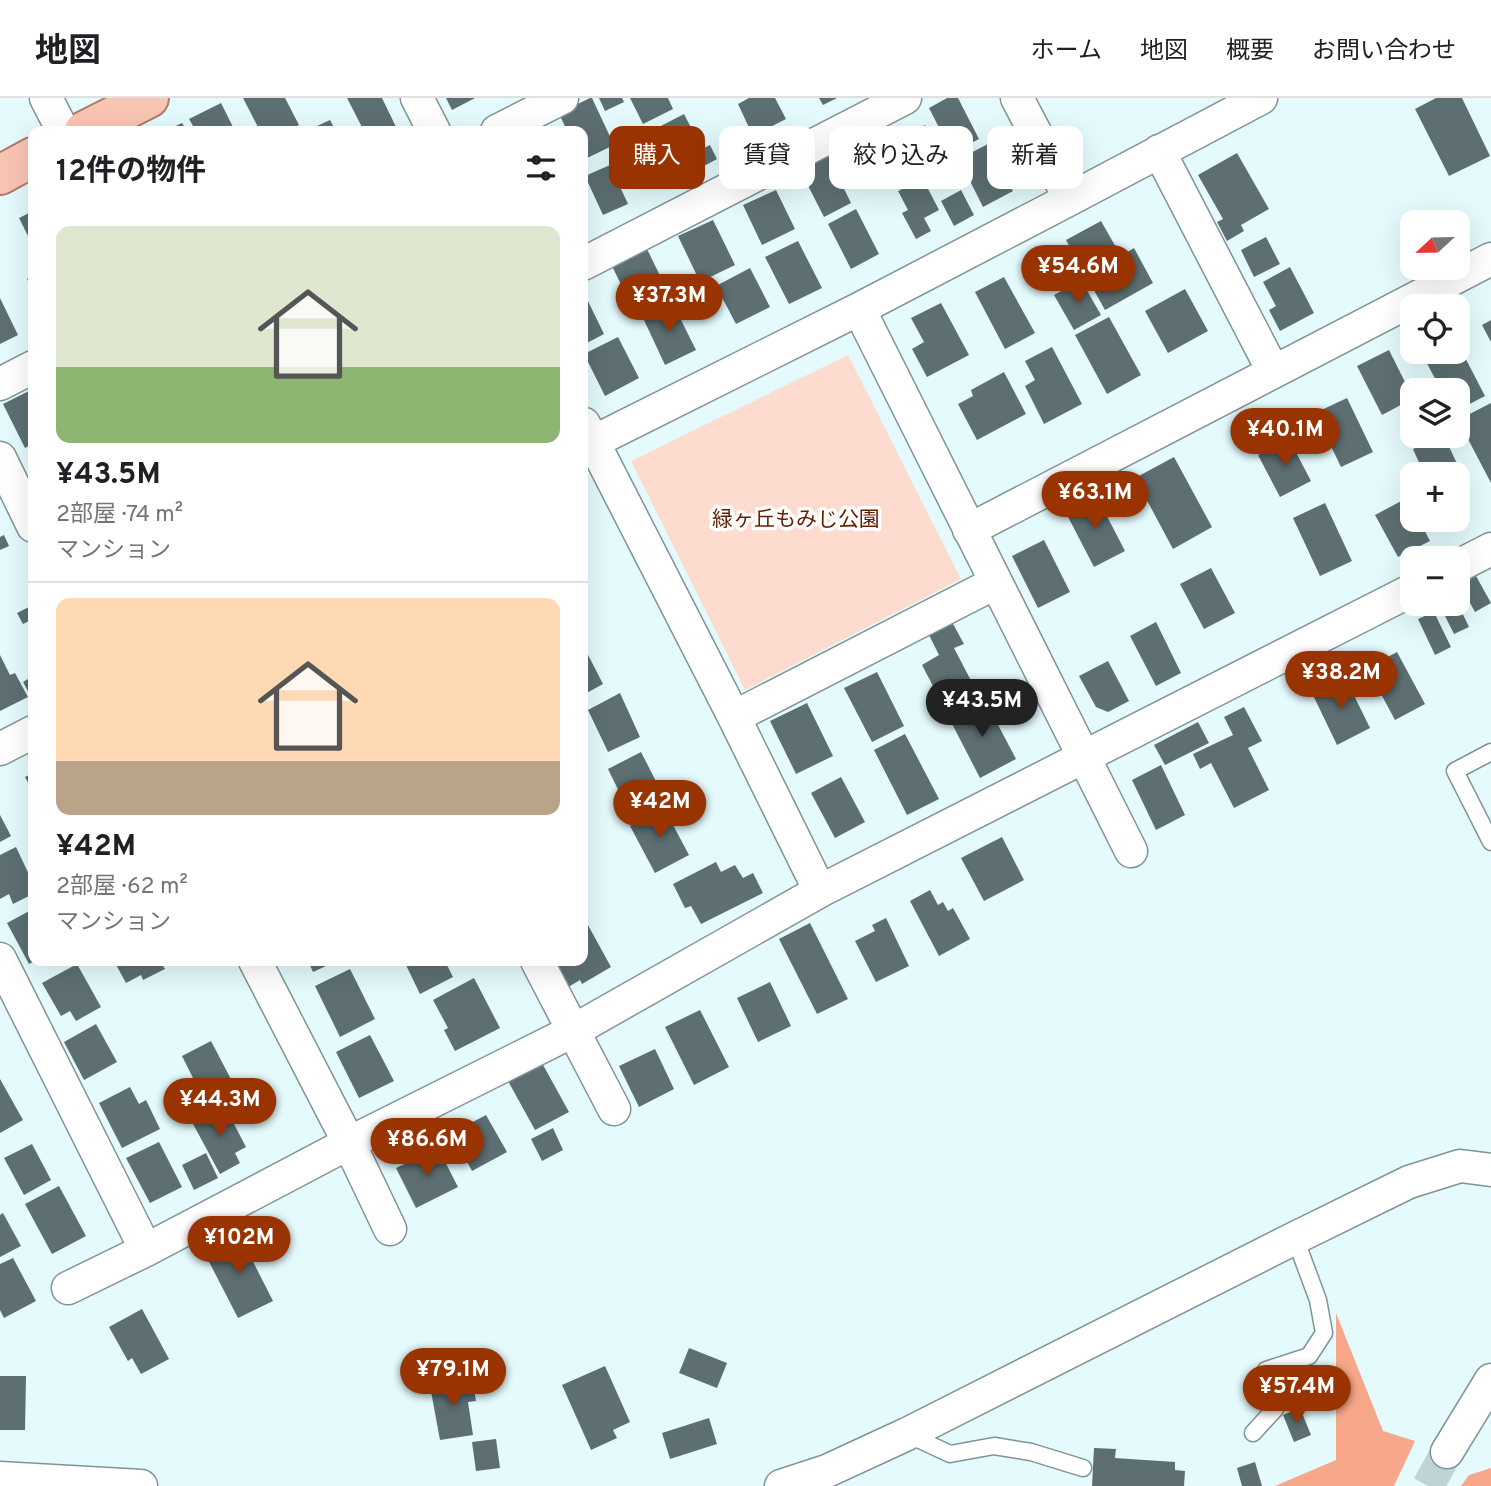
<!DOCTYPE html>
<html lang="ja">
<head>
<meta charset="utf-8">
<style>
	:root { --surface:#fff; --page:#f6f6f6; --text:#202124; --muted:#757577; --line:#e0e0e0; --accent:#993400 }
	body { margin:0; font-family:Overpass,"Noto Sans JP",sans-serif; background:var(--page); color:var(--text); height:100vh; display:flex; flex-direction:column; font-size:26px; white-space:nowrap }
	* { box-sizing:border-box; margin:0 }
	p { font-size:23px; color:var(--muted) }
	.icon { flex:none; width:38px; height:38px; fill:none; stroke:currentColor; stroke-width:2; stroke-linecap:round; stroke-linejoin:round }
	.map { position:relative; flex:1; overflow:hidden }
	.side { position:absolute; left:28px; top:28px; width:560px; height:840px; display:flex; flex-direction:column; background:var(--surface); border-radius:14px; box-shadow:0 7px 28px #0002 }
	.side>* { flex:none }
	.guide { position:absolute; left:609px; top:28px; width:665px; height:63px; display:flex; gap:14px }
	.needle { width:46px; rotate:248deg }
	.buttons { position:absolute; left:1400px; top:112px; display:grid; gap:14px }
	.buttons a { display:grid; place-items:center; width:70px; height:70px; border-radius:14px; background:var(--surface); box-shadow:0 7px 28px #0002; font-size:35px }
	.price { position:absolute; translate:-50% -60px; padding:0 16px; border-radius:24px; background:var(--accent); color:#fff; font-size:23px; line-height:46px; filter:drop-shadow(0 2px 4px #0008) }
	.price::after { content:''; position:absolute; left:50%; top:42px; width:21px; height:16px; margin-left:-10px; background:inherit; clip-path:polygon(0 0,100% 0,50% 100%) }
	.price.current { background:#222; color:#fff }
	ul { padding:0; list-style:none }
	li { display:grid; align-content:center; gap:14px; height:371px; padding:0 28px }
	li+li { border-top:2px solid var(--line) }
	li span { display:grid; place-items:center; height:217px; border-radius:14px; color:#555 }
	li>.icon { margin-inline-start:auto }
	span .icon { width:126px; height:126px; fill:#fffc; stroke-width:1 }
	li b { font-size:30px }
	h2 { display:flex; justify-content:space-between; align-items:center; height:84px; padding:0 28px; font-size:30px }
	.chip { padding:0 24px; border-radius:14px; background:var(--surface); box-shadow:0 7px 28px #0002; font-size:24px; line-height:63px }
	.chip.current { background:var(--accent); color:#fff }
	header { display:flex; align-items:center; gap:42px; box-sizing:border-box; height:98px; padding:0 35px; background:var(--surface); border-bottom:2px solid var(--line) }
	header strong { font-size:33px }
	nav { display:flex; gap:38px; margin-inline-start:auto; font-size:24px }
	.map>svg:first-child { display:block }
</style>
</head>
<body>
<header>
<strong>地図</strong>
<nav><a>ホーム</a><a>地図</a><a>概要</a><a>お問い合わせ</a></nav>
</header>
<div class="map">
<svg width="1491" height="1388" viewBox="0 0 1491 1388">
	<rect width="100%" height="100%" fill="#e4fafd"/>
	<path fill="#fddbcf" d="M848,257L961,481L745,592L631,363Z"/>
	<path fill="#f8a88a" d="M1336,1215L1383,1333L1415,1343L1394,1388H1275L1336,1362Z
		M1491,1370V1388H1461L1469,1377Z"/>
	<path fill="#5d6f72" d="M243,0H285L299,27L287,33H260Z
		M347,0H382L398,33H364Z
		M446,0H475L452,12Z
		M590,0H592L614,47L583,62V33H567L559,15Z
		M599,0H622L624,4L605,13Z
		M630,0H668L673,11L643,26Z
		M749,0H775L786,21L753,38L738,6Z
		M819,0H837L823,7Z
		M947,0H958L979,41L952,55L929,10Z
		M1436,0H1462L1490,58L1449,78L1415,11Z
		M221,5L235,33H196L189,21Z
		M684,16L702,51L710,47L717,61L689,76L682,62L673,67L655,31Z
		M330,22L336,33H306Z
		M543,22L549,33H526Z
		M182,25L187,33H165Z
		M925,27L942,60L891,87L874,54Z
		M988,46L1013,93L983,109L959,61Z
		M1237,55L1269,111L1241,127L1244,133L1227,143L1217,124L1223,121L1198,77Z
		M827,56L851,105L824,119L799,70Z
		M610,67L628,106L603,117L585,78Z
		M923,81L939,112L924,120L931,133L916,141L902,115L908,112L898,93Z
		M776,92L795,131L762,147L743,107Z
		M961,92L974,117L954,128L941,103Z
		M856,111L879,156L851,171L828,126Z
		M33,113V148L19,120Z
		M713,122L735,167L700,184L678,138Z
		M1101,123L1121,158L1134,150L1153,185L1105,212L1066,142Z
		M1266,139L1280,166L1254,179L1241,152Z
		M798,143L822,190L789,206L765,159Z
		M647,151L668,194L633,211L612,168Z
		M1290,169L1314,215L1280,233L1269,212L1276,208L1263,184Z
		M750,170L770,209L736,226L716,188Z
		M33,178V193L27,181Z
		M1004,179L1035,235L1005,251L975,194Z
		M1081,182L1101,217L1074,232L1054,197Z
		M1185,191L1208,233L1168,255L1145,213Z
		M585,197L604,236L583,247V198Z
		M0,200L18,237L0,246Z
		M941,205L969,257L927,279L912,251L924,244L911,220Z
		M673,206L696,252L665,267L643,220Z
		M1109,219L1141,277L1107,296L1075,237Z
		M1491,222V244L1482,227Z
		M618,239L639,280L605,298L584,256Z
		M1458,246L1485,298L1458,312V292H1441L1421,254H1458Z
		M1052,249L1082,306L1044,326L1025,288L1035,282L1025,263Z
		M1389,252L1412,298V301L1382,317L1357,268Z
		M1004,274L1026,316L977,342L958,306L973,298L971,292Z
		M33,291V346L25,350L3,306Z
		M1347,300L1373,354L1341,369L1315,315Z
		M1491,305V385L1458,322Z
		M1442,338H1444L1468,389L1458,394V376H1424L1413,351Z
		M1289,341L1311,383L1280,399L1258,357Z
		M1174,359L1212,429L1173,451L1135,380Z
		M1096,397L1125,453L1094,469L1065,413Z
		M1407,400L1412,409V422H1419L1430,443L1398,459L1375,417Z
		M1325,405L1352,463L1320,478L1293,420Z
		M4,437L9,448L0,452V439Z
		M1044,442L1070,494L1038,510L1012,458Z
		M1211,470L1235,515L1204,531L1180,486Z
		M1476,478L1491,505L1475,514L1460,487Z
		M1439,506H1458L1469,529L1454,536Z
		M33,507V521L23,526L17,515Z
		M1434,514L1451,549L1435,557L1418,521Z
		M952,524L964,546L954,550L978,596L946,613L922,567L939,557L929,537Z
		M1156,524L1181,575L1156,588L1130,538Z
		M583,547L603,586L583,597Z
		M1397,554L1425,606L1395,622L1367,570Z
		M0,557L10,577L15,575L28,599L0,613Z
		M1108,563L1129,603L1108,614L1096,609L1079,578Z
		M877,574L904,628L872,644L844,590Z
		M33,578V603L23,584Z
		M1345,579L1370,630L1337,647L1312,595Z
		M620,595L640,639L608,654L588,612Z
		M985,602L1016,661L980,680L949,620Z
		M807,605L833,658L796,676L770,623Z
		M1244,609L1262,643L1248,650L1269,692L1234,710L1211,665L1200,671L1193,656L1233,637L1224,619Z
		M1198,624L1209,645L1165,667L1154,647Z
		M905,636L939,701L907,717L874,652Z
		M641,654L664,699L630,716L608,671Z
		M1161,667L1185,717L1156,732L1132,682Z
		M33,675V694L25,679Z
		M841,679L865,724L835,740L811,695Z
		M664,710L689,757L655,775L630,728Z
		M0,717L11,738L0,744Z
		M1002,739L1024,782L984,803L961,760Z
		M16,749L33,785V796L13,806L9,796L0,801V757Z
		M716,764L721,774L735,767L743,780L753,775L763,795L701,826L691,808L685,810L673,786Z
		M930,792L938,807L943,804L948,813L953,810L970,841L939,858L910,803Z
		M33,811V864L29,866L7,825Z
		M583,818L611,869L582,886L580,882L565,891L550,863H583Z
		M886,820L909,868L876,884L855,843L875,833L872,827Z
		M810,825L848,901L817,916L779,841Z
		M114,863H160L165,871L143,882L141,877L126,885Z
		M308,863H337L313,874Z
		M404,863H445L453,879L420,896Z
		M77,866L101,909L76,923L70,913L61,918L42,885Z
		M350,871L375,921L340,939L315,888Z
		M474,880L500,930L455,953L444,932L448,930L433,902Z
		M770,884L791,928L758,944L737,900Z
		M700,912L729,969L694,987L665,929Z
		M96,926L117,964L84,982L64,944Z
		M370,937L394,983L359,1000L336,954Z
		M211,943L234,987L204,1002L182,958Z
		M655,951L674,991L639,1009L619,968Z
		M542,965L569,1014L535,1032L508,983Z
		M0,981L23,1022L0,1035Z
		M130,989L139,1006L146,1002L160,1031L122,1050L99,1005Z
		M224,1007L246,1049L235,1055L240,1065L220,1076L192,1024Z
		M486,1017L507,1054L472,1073L452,1035Z
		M553,1030L563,1052L542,1063L531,1041Z
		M159,1044L182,1089L150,1105L126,1060Z
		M32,1046L51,1082L24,1097L4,1060Z
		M438,1050L458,1089L416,1110L396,1070Z
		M206,1055L218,1080L194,1092L182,1067Z
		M59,1088L86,1138L52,1156L25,1106Z
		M3,1115L21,1148L0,1159V1117Z
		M239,1136L273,1203L238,1220L204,1154Z
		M13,1160L36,1203L4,1220L0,1212V1166Z
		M142,1211L169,1261L141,1276L132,1260L128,1263L109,1229Z
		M689,1250L727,1265L717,1290L679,1275Z
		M605,1268L630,1324L613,1332L617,1340L591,1352L562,1287Z
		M0,1278H26L25,1332H0Z
		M472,1280L476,1303L468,1304L473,1337L440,1342L430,1288Z
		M1300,1310L1311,1337L1294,1344L1283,1317Z
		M709,1320L717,1346L670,1361L662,1335Z
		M496,1341L500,1370L476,1373L472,1344Z
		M1094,1350L1116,1351L1115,1360L1175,1364V1372L1185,1373L1184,1388H1092Z
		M1255,1364L1262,1388H1242L1237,1370Z"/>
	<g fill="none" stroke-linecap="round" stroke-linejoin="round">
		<path stroke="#c0d3d6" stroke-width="32" stroke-dasharray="32 16" stroke-linecap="butt" d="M1428,1388L1447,1354"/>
		<g stroke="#809496" stroke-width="19">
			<path id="service" d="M1491,654L1455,673L1491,744
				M1253,1335L1275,1311L1260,1284L1266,1272L1309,1258L1324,1235L1318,1202L1295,1140
				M907,1336L950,1356L994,1348L1031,1354L1083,1370"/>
		</g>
		<g stroke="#809496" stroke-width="35">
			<path id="minor" d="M46,0L63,33
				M417,0L434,33
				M1017,0L1070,101
				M497,33L562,0
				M1159,53L1273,273
				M583,166L905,0
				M859,211L1131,753
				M0,286L33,269
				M584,326L734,619L820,793
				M583,349L859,211L1070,101L1261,0
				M0,360L33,428
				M969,432L1491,161
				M1458,468L1491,451
				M734,619L995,485
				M0,651L33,634
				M0,861L146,1152
				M255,863L349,1045L390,1131
				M537,863L614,1011
				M68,1190L146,1152L349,1045L573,933L820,793L1412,492
				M1447,1354L1491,1282
				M0,1380L141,1388
				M781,1388L827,1373L907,1336L1295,1140L1409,1084L1460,1068L1491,1072"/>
		</g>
		<g stroke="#b07b67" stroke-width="42">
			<path id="primary" d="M84,33L149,0
				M0,77L33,59"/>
		</g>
		<use href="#service" stroke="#fff" stroke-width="16"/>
		<use href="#minor" stroke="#fff" stroke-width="32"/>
		<use href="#primary" stroke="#f9c5b3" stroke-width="38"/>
	</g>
	<g text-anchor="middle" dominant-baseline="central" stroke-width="7" stroke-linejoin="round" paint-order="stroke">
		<g font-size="21" fill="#621d00" stroke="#fff">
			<text x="796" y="422">緑ヶ丘もみじ公園</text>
		</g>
	</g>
</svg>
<div class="buttons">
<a><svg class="needle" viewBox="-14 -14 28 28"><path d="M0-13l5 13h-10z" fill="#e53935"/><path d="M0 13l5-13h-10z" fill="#757577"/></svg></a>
<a><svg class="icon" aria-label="locate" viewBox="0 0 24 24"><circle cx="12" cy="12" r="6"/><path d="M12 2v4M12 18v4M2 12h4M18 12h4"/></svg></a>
<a><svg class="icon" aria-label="layers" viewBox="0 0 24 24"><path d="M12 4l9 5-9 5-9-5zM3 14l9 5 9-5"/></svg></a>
<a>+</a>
<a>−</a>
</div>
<b class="price" style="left:1078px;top:207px">¥54.6M</b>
<b class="price" style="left:669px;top:236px">¥37.3M</b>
<b class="price" style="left:1285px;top:370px">¥40.1M</b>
<b class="price" style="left:1095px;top:433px">¥63.1M</b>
<b class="price" style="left:1341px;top:613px">¥38.2M</b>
<b class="price current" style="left:982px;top:641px">¥43.5M</b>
<b class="price" style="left:660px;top:742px">¥42M</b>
<b class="price" style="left:220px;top:1040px">¥44.3M</b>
<b class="price" style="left:427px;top:1080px">¥86.6M</b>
<b class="price" style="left:239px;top:1178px">¥102M</b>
<b class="price" style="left:453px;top:1310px">¥79.1M</b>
<b class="price" style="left:1297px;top:1327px">¥57.4M</b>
<div class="guide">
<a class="chip current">購入</a>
<a class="chip">賃貸</a>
<a class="chip">絞り込み</a>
<a class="chip">新着</a>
</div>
<section class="side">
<h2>12件の物件<svg class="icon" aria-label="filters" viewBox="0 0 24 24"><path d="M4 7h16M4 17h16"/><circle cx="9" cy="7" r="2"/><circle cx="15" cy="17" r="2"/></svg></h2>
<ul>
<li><span style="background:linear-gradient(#dfe7d0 65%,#8fb573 0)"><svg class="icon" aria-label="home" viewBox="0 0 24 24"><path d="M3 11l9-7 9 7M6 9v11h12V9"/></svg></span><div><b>¥43.5M</b><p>2部屋 · 74 m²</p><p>マンション</p></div></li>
<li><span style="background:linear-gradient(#ffd9b3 75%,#b9a48a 0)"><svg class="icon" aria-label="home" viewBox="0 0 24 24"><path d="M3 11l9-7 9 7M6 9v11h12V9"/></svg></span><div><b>¥42M</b><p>2部屋 · 62 m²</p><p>マンション</p></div></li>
</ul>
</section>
</div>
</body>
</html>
